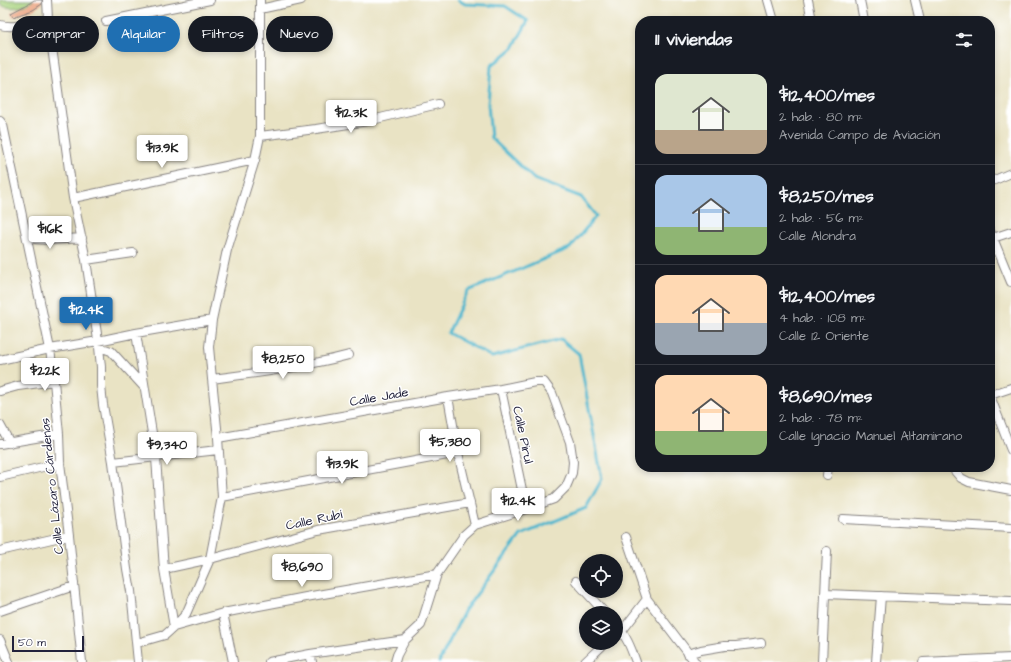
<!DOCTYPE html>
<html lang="es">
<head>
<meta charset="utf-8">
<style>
	:root { --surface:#171b24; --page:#242831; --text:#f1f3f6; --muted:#9ea1a6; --line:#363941; --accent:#1f6fb2 }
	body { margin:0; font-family:"Architects Daughter",sans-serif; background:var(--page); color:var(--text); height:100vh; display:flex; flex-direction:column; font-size:15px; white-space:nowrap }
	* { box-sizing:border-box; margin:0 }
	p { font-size:13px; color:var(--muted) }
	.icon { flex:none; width:22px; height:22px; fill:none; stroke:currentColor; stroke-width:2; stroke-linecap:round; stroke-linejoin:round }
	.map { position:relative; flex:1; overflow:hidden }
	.side { position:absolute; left:635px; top:16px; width:360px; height:456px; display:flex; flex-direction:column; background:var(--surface); border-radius:16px; box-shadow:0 2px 6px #0003 }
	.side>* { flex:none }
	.hud { position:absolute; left:12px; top:16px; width:380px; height:36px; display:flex; gap:8px }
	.controls { position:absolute; left:579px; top:554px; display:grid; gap:8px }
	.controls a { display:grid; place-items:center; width:44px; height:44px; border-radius:50%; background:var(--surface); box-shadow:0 2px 6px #0003; font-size:20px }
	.scale { position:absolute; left:12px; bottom:10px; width:72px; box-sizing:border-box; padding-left:4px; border:2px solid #22223b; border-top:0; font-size:11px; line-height:14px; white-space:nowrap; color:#22223b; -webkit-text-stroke:3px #fff; paint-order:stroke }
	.price { position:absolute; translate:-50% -34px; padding:0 9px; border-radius:4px; background:#fff; color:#222; font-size:13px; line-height:26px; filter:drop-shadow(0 1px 2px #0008) }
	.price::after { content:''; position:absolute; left:50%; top:24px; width:12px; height:9px; margin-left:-6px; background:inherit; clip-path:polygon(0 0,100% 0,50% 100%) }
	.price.current { background:var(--accent); color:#fff }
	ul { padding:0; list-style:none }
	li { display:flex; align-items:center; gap:12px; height:100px; padding:0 20px }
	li+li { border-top:1px solid var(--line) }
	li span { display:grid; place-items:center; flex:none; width:112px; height:80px; border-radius:12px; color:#555 }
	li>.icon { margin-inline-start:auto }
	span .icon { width:48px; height:48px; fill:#fffc; stroke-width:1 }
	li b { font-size:17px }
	h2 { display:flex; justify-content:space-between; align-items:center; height:48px; padding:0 20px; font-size:17px }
	.pill { padding:0 14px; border-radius:18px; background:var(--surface); box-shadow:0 2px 6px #0003; font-size:14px; line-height:36px }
	.pill.current { background:var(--accent); color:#fff }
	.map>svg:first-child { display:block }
</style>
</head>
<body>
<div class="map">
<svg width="1011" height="662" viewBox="0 0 1011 662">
	<rect width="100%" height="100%" fill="#fff"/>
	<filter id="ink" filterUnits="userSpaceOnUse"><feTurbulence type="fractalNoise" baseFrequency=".025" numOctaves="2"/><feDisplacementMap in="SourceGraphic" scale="8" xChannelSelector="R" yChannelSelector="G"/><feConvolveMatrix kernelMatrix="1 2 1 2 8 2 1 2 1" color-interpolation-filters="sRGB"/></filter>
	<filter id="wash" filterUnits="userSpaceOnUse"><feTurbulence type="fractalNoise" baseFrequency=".012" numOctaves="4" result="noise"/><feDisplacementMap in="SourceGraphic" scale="16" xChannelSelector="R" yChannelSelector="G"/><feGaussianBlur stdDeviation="0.9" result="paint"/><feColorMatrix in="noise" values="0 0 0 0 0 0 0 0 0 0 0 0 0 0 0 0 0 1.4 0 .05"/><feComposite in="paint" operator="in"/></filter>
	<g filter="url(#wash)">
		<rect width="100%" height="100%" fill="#e9e3c4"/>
		<path fill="#a9d37f" stroke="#667a5d" d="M0,0H34C24,8 12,10 0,5Z"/>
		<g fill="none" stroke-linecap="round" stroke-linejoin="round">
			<path stroke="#50b7ce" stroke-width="3" d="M439,662L465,610L521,535L586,508L602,479L579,354L561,339L492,357L448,333L468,291L570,248L596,216L581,197L534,179L491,138L488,104L491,66L513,48L528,21L505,6L465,4L458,0"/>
		</g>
		<g id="blocks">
			<path fill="#eca582" d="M34,0H42V4L33,10L13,17L11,13L30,3Z"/>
		</g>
	</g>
	<g filter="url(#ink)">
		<use href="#blocks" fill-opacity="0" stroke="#868280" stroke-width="1"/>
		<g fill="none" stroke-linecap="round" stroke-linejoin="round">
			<g stroke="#868280" stroke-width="10">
				<path id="minor" d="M47,0L48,19L73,198L86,260L99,347L101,367V386L103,405L113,462L127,569L131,591L138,662
					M768,0L774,21
					M808,0L812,21
					M860,0L864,21
					M915,0L920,21
					M260,9L301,0
					M106,21L210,0
					M0,25C16,29 33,22 48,19
					M0,121L3,125L50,349L54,381L59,434L60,463L69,535L82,662
					M260,136L316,129L368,121L438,104
					M990,182L1011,173
					M73,198L255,160
					M990,231L1011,282
					M26,232L35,239L50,240L82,238
					M993,238L1011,232
					M86,260L133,253
					M136,333L156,458L164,569L174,627L223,613L306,597L437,574
					M99,347L111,351L144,387
					M0,360L50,349L98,341L136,333L212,320
					M212,379C258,373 304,367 349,355
					M501,389L526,509
					M0,391L18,386L54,381
					M990,395L1011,388
					M990,396L1011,450
					M448,397L458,453L475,525
					M0,425L10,443
					M218,438L448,397L501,389L535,382H544L552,393L570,442L573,462L572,473L566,487L554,499L526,509L475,525L464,535L437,574L421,625L405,640L397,655L395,662
					M0,444L59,434
					M113,462L218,450
					M953,467L954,470L961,478L969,482L1011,490
					M827,475L828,467
					M0,477L60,463
					M222,497L458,453
					M843,519L1011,528
					M626,537L647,599L695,662
					M0,551L69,535
					M164,569L210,559L318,530L470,503
					M576,581L605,613
					M825,594L1011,601
					M0,611L74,586
					M223,613L233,662
					M616,624C626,635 631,648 636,662
					M616,635L622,631L647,599
					M0,640L9,662
					M137,643L165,635L174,627L186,614L210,559L222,497L218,438L212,379L209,347L212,320L227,250L255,160L260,136V0
					M310,654L312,662
					M688,654L701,650L725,646H736L761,643
					M269,662L310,654L405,640
					M585,662L605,643
					M822,662L827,551
					M876,662L881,596
					M923,662L1011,658"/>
			</g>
			<use href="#minor" stroke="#fff" stroke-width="8"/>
		</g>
	</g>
	<g text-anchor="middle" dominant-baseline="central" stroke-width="3" stroke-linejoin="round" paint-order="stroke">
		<g font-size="13" fill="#22223b" stroke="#fff">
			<text transform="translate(379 397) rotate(-10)">Calle Jade</text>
			<text transform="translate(523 435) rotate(78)">Calle Pirul</text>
			<text transform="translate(52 486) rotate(-96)">Calle Lázaro Cárdenas</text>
			<text transform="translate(314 520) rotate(-12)">Calle Rubí</text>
		</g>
	</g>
</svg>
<div class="controls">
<a><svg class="icon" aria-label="locate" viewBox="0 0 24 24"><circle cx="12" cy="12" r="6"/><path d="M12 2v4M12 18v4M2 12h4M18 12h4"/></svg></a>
<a><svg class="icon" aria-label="layers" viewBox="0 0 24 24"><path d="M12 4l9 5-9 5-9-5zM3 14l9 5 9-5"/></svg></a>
</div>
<div class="scale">50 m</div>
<b class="price" style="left:351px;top:134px">$12.3K</b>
<b class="price" style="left:162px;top:169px">$13.9K</b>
<b class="price" style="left:50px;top:250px">$16K</b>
<b class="price current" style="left:86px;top:331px">$12.4K</b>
<b class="price" style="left:283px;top:380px">$8,250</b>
<b class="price" style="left:45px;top:392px">$22K</b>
<b class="price" style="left:450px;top:463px">$5,380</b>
<b class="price" style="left:167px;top:466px">$9,340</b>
<b class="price" style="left:342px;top:485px">$13.9K</b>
<b class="price" style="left:518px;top:522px">$12.4K</b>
<b class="price" style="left:302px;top:588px">$8,690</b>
<div class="hud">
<a class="pill">Comprar</a>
<a class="pill current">Alquilar</a>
<a class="pill">Filtros</a>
<a class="pill">Nuevo</a>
</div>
<section class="side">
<h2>11 viviendas<svg class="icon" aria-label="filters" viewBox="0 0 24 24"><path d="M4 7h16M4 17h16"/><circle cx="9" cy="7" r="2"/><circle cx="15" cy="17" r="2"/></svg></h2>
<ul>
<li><span style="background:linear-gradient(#dfe7d0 70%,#b9a48a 0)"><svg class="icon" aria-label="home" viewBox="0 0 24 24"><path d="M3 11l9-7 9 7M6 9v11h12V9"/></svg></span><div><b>$12,400/mes</b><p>2 hab. · 80 m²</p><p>Avenida Campo de Aviación</p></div></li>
<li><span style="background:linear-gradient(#a9c7e8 65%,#8fb573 0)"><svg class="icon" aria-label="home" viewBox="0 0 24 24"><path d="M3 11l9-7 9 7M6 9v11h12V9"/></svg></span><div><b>$8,250/mes</b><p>2 hab. · 56 m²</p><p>Calle Alondra</p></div></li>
<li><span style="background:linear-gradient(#ffd9b3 60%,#9aa5b1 0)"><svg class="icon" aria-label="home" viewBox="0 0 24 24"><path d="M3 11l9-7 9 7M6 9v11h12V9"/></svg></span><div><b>$12,400/mes</b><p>4 hab. · 108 m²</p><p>Calle 12 Oriente</p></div></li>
<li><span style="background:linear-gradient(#ffd9b3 70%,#8fb573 0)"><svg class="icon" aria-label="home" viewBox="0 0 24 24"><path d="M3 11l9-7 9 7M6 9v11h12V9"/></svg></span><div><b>$8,690/mes</b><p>2 hab. · 78 m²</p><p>Calle Ignacio Manuel Altamirano</p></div></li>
</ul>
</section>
</div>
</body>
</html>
